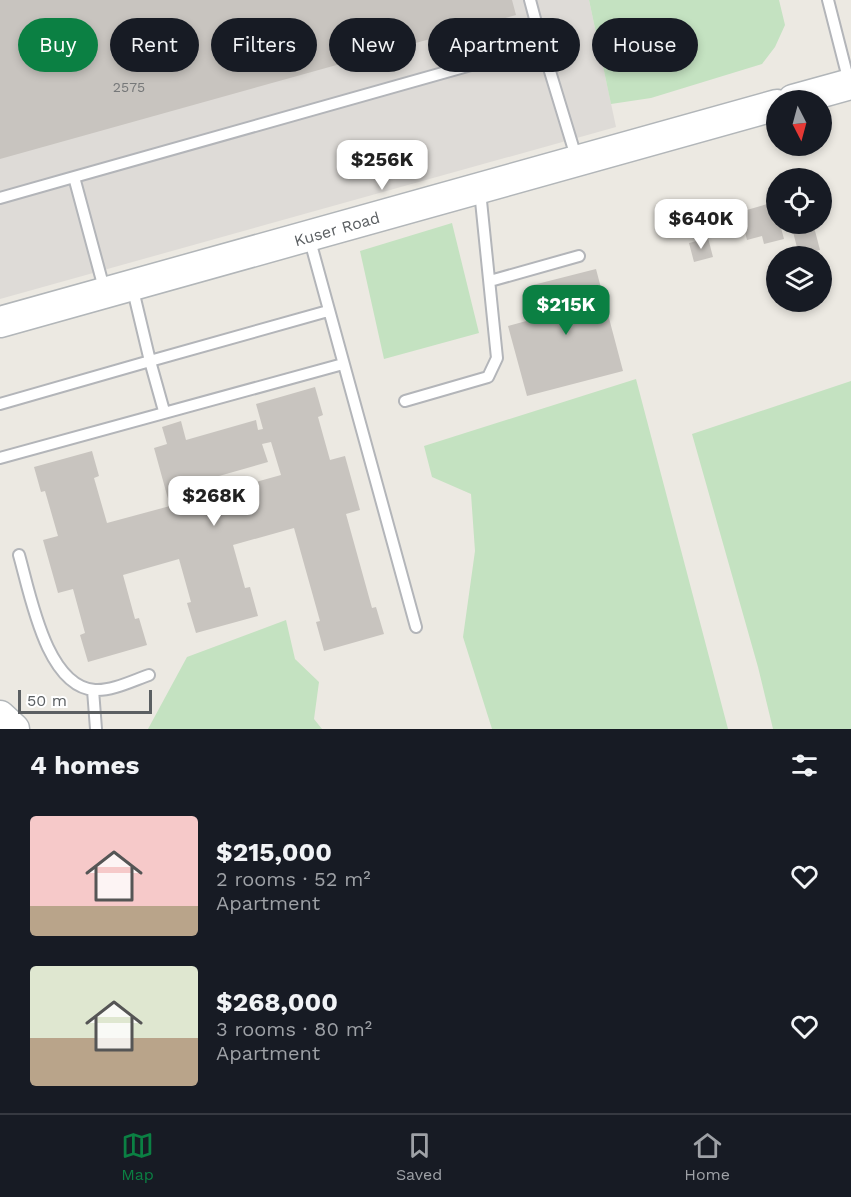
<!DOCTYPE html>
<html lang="en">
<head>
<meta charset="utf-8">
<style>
	:root { --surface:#171b24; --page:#242831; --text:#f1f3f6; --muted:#9ea1a6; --line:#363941; --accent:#0b8043 }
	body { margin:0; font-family:"Work Sans",sans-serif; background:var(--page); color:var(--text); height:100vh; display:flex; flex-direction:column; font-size:22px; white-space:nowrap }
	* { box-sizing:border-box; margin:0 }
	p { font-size:20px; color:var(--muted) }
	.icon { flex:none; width:33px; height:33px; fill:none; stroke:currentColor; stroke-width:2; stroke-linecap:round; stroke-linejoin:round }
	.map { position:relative; height:729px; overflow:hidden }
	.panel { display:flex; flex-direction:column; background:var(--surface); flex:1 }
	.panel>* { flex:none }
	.guide { position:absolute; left:18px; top:18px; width:816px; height:54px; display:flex; gap:12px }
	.needle { width:39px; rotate:174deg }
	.buttons { position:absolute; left:766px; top:90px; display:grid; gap:12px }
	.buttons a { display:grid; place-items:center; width:66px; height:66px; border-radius:50%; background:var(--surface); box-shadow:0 3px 9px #0003; font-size:30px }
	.scale { position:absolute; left:18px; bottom:15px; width:134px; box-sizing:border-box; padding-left:6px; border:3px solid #5b5f62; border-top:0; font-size:16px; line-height:21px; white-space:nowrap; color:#5b5f62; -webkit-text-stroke:4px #fff; paint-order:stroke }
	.price { position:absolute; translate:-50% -51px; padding:0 14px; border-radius:12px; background:#fff; color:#222; font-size:20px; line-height:39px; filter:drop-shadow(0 2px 3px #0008) }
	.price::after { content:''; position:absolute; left:50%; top:36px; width:18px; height:14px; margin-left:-9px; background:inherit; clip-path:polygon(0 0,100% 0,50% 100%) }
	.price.selected { background:var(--accent); color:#fff }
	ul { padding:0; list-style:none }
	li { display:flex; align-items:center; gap:18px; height:150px; padding:0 30px }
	li span { display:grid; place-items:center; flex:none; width:168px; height:120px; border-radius:6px; color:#555 }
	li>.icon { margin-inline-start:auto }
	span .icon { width:72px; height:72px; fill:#fffc; stroke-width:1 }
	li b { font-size:26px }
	h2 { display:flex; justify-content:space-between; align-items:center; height:72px; padding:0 30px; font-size:26px }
	.pill { padding:0 21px; border-radius:27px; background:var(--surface); box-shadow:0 3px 9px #0003; font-size:21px; line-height:54px }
	.pill.selected { background:var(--accent); color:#fff }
	.tab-bar { display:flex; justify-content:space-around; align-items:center; height:84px; border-top:2px solid var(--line); background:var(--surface); font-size:16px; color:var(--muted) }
	.tab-bar a { display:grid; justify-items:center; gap:3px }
	.tab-bar .selected { color:var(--accent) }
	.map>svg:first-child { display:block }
</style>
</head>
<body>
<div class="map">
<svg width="851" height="729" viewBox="0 0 851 729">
	<rect width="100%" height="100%" fill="#ece9e2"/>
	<path fill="#dedbd7" d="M0,0H589L616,127L0,299Z"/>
	<path fill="#c4e2c1" d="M589,0H779L785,25L775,47L762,64L651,98L611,104Z
		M452,223L479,333L384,359L360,251Z
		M636,379L728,729H492L463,637L475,551L471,494L432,477L424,446Z
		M851,381V729H773L758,667L692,434Z
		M286,620L295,659L319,682L314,719L322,729H148L187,657Z"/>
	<path fill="#c8c4bf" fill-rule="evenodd" d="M0,0H512L516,15L0,159Z
		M774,202L777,224H780L784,239L764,244L762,236L747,240L740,212Z
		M814,227L820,250L799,255L793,232Z
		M708,238L713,257L694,262L689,243Z
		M596,269L623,371L527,396L508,326L541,317L533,285Z
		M315,387L323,415L318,417L330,460L345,456L360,510L346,514L372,608L376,607L384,634L324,651L316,622L320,621L294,528L233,545L245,588L250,587L258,616L196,633L187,603L191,602L179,559L123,575L135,619L139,618L147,645L88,662L80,635L85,633L73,589L58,593L43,540L58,536L45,491L41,492L34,467L92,451L99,476L94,478L107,523L170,506L154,448L167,444L162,427L181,421L186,440L256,420L258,430L263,429L256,404ZM271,442L281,475L217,493L212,478L268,462L262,444Z"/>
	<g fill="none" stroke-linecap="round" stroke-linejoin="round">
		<g stroke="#b3b5b9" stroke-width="14">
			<path id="lane" d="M530,0L542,45
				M828,0L849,82
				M0,198L74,177
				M309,237L416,627
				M490,281L579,256
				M105,292L74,177L542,45L577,160
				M405,401L488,377L497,358L480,191
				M0,404L150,361L132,286
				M164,411L150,361L328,311
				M0,458L343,364
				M19,555C30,593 46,687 95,690C112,691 132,681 149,675
				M93,690L96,729"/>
		</g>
		<g stroke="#b2b6b9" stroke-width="33">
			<path id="secondary" d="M793,100L851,84
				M0,322L777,105
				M0,716L14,729"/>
		</g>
		<use href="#lane" stroke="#fff" stroke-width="10"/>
		<use href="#secondary" stroke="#fff" stroke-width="30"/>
	</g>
	<g text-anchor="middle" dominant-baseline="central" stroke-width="6" stroke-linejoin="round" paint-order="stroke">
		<g font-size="14" fill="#767879">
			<text x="129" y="87">2575</text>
		</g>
		<g font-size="16" fill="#5b5f62" stroke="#fff">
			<text transform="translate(337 229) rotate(-16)">Kuser Road</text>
		</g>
	</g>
</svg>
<div class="buttons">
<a><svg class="needle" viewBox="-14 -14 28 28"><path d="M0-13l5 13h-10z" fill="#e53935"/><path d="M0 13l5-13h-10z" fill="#9ea1a6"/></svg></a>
<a><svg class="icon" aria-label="locate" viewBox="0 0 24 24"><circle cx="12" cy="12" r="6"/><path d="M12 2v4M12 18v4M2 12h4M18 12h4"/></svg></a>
<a><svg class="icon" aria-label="layers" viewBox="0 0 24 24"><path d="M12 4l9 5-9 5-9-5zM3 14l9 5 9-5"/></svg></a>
</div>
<div class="scale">50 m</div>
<b class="price" style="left:382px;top:191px">$256K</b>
<b class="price" style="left:701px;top:250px">$640K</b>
<b class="price selected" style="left:566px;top:336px">$215K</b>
<b class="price" style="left:214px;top:527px">$268K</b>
<div class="guide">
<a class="pill selected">Buy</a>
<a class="pill">Rent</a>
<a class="pill">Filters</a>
<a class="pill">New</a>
<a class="pill">Apartment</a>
<a class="pill">House</a>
</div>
</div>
<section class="panel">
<h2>4 homes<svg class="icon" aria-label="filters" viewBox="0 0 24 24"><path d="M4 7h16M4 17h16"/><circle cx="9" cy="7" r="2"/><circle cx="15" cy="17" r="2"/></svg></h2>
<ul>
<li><span style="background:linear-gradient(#f6c9c9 75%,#b9a48a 0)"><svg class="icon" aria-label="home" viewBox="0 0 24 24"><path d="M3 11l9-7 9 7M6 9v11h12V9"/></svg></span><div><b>$215,000</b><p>2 rooms · 52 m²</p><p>Apartment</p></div><svg class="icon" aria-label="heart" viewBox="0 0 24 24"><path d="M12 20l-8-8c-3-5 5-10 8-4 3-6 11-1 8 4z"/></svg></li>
<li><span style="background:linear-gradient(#dfe7d0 60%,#b9a48a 0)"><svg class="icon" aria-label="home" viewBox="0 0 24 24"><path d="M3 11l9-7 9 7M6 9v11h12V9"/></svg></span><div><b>$268,000</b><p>3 rooms · 80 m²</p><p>Apartment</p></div><svg class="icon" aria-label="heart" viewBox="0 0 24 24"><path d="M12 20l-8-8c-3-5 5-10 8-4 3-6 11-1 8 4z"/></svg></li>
</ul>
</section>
<nav class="tab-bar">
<a class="selected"><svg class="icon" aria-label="map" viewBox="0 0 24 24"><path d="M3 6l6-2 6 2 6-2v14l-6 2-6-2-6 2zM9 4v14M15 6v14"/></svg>Map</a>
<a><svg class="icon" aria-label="saved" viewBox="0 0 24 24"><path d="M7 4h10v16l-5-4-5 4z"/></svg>Saved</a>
<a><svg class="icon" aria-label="home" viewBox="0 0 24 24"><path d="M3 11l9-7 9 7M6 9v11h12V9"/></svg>Home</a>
</nav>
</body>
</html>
